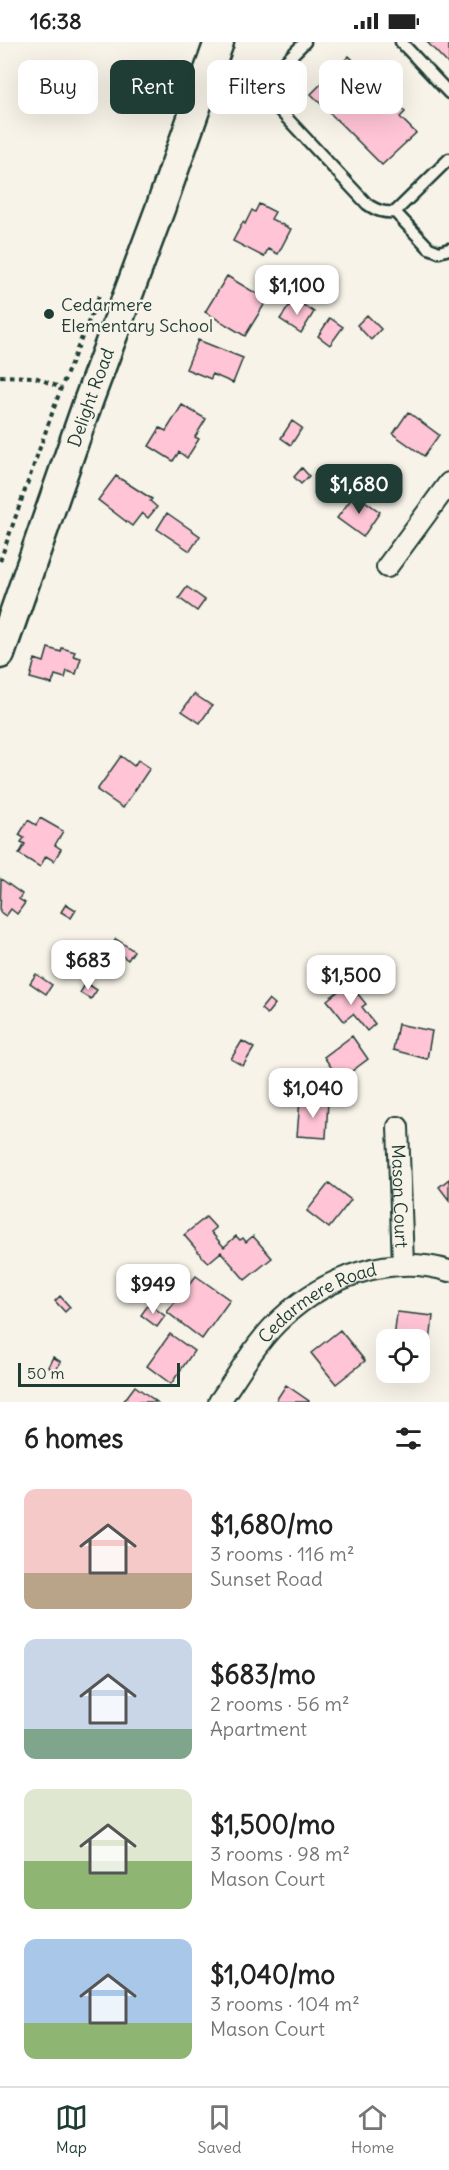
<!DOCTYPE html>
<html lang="en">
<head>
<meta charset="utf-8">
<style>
	:root { --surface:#fff; --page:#f2f2f2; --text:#222; --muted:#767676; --line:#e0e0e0; --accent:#1f3d34 }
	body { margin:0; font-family:Delius,sans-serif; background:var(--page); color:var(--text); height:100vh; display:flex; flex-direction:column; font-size:22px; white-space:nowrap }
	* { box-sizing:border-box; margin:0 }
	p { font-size:20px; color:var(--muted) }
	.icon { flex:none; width:33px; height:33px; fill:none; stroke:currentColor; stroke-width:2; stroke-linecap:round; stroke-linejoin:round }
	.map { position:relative; height:1360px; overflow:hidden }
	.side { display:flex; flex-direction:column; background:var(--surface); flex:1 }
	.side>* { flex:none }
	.guide { position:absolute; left:18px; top:18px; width:414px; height:54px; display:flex; gap:12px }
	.buttons { position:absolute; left:376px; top:1287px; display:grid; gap:12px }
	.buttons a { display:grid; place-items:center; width:54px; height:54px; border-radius:12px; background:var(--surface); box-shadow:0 6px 24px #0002; font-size:30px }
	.scale { position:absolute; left:18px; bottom:15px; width:162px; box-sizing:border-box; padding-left:6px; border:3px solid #1f3d34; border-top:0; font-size:16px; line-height:21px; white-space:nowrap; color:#1f3d34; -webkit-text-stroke:4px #f7f3e8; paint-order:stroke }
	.price { position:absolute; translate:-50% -51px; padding:0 14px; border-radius:12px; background:#fff; color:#222; font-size:20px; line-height:39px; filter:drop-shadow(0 2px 3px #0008) }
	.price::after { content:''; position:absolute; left:50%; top:36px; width:18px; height:14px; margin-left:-9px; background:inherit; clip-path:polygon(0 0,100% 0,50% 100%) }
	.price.on { background:var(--accent); color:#fff }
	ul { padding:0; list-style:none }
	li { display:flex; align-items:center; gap:18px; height:150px; padding:0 24px }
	li span { display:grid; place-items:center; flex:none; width:168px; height:120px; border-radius:12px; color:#555 }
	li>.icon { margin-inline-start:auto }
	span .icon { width:72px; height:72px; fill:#fffc; stroke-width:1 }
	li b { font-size:26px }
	h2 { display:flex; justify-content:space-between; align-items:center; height:72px; padding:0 24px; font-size:26px }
	.pill { padding:0 21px; border-radius:12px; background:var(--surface); box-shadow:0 6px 24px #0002; font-size:21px; line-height:54px }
	.pill.on { background:var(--accent); color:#fff }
	.status { display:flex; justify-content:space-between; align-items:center; height:42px; padding:0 30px; background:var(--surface); direction:ltr }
	.status svg { height:16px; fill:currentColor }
	.menu { display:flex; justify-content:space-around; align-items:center; height:84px; border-top:2px solid var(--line); background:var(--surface); font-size:16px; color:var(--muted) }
	.menu a { display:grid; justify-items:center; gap:3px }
	.menu .on { color:var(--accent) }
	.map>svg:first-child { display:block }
</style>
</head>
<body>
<div class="status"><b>16:38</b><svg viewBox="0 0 49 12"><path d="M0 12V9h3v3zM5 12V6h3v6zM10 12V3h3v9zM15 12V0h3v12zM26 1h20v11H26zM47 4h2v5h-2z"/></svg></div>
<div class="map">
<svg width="449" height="1360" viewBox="0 0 449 1360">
	<rect width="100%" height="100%" fill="#f7f3e8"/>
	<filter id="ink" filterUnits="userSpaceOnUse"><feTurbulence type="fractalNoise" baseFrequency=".0167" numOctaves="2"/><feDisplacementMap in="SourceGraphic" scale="12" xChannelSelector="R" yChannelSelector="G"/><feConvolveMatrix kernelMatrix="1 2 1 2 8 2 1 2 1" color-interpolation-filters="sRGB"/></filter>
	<g filter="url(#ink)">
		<path fill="#ffc4d6" stroke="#1f3d34" stroke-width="1.5" d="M427,0H449V23Z
			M349,14L405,70L400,75L416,91L382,123L311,52Z
			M259,162L275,170L271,177L291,187L278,212L268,207L264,215L233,199L243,180L245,182L252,168L255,170Z
			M227,234L267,258L245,294L205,270Z
			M294,257L314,270L301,291L280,277Z
			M367,273L381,287L371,298L357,283Z
			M330,276L343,285L330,303L318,294Z
			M198,298L243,316L233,341L212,332L211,337L186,327Z
			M182,363L206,377L195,395L199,397L187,416L179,410L173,419L149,404L160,386L166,389Z
			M408,370L439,393L424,414L393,392Z
			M292,379L302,386L291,403L281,396Z
			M302,426L309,434L301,442L294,435Z
			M116,434L152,457L150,459L157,465L148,476L142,471L132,484L98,458Z
			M355,452L380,470L363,495L337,476Z
			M167,471L200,494L190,509L157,487Z
			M187,545L205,558L197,569L179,556Z
			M48,606L61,610L62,606L75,610L73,614L81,616L76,632L67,629L65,636L55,633L52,642L30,636L35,617L44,620Z
			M194,652L212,664L200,681L182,669Z
			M121,714L134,724L138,718L150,726L123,766L97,748Z
			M40,776L63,789L55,803L61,807L54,819L46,814L40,825L19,812L25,802L21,800L24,796L19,793L28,778L36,783Z
			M1,837L22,852L19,857L25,861L17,872L11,867L6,874L0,870Z
			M66,862L76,868L71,876L61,870Z
			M116,897L134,909L128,918L110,905Z
			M36,932L52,943L46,952L30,941Z
			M86,941L97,948L91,957L80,951Z
			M349,941L366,962L362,965L375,982L367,989L353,972L344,979L327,958Z
			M269,957L275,962L267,972L261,967Z
			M398,982L432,989L427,1017L393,1008Z
			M352,994L368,1017L340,1038L324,1015Z
			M242,999L254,1006L243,1024L231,1017Z
			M300,1058L328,1059L326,1096L297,1094Z
			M449,1137V1158L439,1145Z
			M329,1141L351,1158L329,1186L307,1169Z
			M206,1175L216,1186L211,1190L224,1205L236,1194L240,1198L243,1196L246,1200L253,1194L272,1216L245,1238L221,1210L208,1221L184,1193Z
			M196,1234L230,1258L202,1297L167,1270Z
			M60,1254L70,1265L65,1270L55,1259Z
			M149,1262L165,1274L157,1285L141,1273Z
			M397,1270L433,1274L430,1301L420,1300V1298H394Z
			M340,1288L365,1319L336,1342L311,1311Z
			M170,1292L194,1309L171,1342L147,1324Z
			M53,1315L61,1320L55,1329L48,1325Z
			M286,1343L309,1359V1360H275Z
			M135,1344L157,1360H123Z"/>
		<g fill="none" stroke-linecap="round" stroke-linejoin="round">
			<g stroke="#1f3d34" stroke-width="15">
				<path id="lane" d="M401,0L449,51
					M211,23L264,41L305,0
					M264,41L270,58L367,162C377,169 384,171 395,170L449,117
					M395,170L429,206L439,210L449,207"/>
			</g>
			<g stroke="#1f3d34" stroke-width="24">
				<g id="street">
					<path d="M387,525L449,441"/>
					<path id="s1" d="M398,1085L403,1222"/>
					<path id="s2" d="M219,1360C239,1332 257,1298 283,1275C326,1235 391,1211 449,1229"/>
				</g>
			</g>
			<g stroke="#1f3d34" stroke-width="33">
				<g id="secondary">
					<path id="s3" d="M0,612L89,357L160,167L219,0"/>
				</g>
			</g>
			<path stroke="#1f3d34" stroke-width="4" stroke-dasharray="4.5 4.5" stroke-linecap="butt" d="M0,334L35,335L61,346
				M0,519L61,346L99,254"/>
			<use href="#lane" stroke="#f7f3e8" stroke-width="10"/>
			<use href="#street" stroke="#f7f3e8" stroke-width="20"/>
			<use href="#secondary" stroke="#f7f3e8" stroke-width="28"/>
		</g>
	</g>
	<circle fill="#1f3d34" stroke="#f7f3e8" stroke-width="2" cx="49" cy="272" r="6"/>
	<g text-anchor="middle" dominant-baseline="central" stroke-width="5" stroke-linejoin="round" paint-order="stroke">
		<g font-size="18" fill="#1f3d34" stroke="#f7f3e8" text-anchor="start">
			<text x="61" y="262">Cedarmere<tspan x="61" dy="21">Elementary School</tspan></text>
		</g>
		<g font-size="18" fill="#1f3d34" stroke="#f7f3e8">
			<text stroke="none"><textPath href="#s3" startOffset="272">Delight Road</textPath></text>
			<text stroke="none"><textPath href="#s1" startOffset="69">Mason Court</textPath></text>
			<text stroke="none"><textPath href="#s2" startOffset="144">Cedarmere Road</textPath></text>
		</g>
	</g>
</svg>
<div class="buttons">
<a><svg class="icon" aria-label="locate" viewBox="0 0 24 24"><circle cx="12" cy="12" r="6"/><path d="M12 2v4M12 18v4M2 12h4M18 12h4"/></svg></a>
</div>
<div class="scale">50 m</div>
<b class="price" style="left:297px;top:274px">$1,100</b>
<b class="price on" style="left:359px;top:473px">$1,680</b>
<b class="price" style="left:88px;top:949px">$683</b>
<b class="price" style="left:351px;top:964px">$1,500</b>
<b class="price" style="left:313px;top:1077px">$1,040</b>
<b class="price" style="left:153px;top:1273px">$949</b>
<div class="guide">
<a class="pill">Buy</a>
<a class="pill on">Rent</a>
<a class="pill">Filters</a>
<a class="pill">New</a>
</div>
</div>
<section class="side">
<h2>6 homes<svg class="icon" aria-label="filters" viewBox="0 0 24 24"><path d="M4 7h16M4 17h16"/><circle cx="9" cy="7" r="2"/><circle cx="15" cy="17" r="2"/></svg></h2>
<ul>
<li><span style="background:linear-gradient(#f6c9c9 70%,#b9a48a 0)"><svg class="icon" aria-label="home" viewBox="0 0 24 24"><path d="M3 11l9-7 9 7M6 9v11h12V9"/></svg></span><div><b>$1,680/mo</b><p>3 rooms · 116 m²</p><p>Sunset Road</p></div></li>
<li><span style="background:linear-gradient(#c9d6e8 75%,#7fa58c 0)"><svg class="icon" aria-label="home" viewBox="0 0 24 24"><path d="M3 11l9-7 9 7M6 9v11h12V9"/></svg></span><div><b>$683/mo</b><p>2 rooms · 56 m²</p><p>Apartment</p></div></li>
<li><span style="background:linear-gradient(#dfe7d0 60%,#8fb573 0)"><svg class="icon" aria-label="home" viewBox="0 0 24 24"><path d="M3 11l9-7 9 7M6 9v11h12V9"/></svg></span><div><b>$1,500/mo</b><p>3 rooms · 98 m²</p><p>Mason Court</p></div></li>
<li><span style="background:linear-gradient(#a9c7e8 70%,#8fb573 0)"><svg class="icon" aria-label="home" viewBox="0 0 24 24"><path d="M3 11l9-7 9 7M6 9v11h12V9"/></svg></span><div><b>$1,040/mo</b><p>3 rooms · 104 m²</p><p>Mason Court</p></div></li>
</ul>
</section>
<nav class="menu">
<a class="on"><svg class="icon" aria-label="map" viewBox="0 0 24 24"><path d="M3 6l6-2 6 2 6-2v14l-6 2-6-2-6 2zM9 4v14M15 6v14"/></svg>Map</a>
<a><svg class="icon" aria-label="saved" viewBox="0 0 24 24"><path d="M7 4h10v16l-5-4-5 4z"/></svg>Saved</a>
<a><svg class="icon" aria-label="home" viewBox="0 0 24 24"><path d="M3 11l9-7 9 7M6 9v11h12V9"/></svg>Home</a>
</nav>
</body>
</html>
